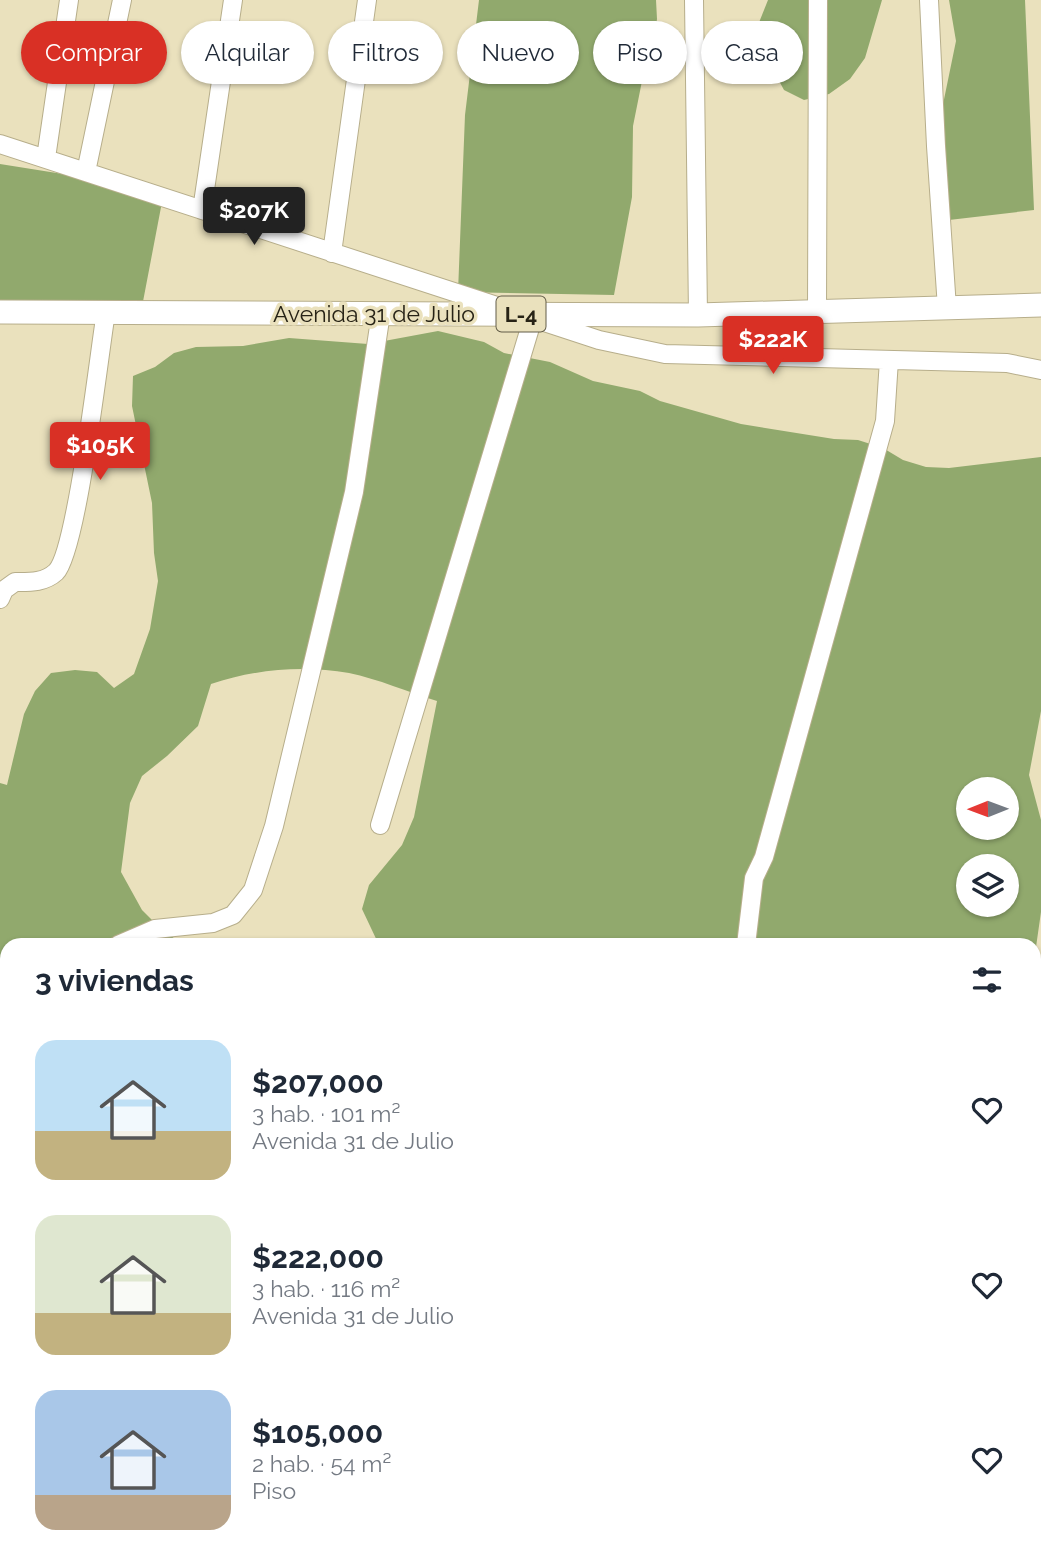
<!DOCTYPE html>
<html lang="es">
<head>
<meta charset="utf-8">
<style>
	:root { --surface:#fff; --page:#f2f2f3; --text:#1f2937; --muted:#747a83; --accent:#d93025 }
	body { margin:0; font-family:Raleway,sans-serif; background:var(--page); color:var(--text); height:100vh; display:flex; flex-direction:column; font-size:26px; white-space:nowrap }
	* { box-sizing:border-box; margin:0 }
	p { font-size:23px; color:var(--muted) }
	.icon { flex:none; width:38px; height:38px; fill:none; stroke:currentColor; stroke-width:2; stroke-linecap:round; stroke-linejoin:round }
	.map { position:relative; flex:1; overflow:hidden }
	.sheet { position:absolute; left:0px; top:938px; width:1041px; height:625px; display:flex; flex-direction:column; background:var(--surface); border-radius:21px 21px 0 0; box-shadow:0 2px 5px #0004 }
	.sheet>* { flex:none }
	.top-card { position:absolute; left:21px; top:21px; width:999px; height:63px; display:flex; gap:14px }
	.needle { width:46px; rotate:269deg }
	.fabs { position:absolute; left:956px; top:777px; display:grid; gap:14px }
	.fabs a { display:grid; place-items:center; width:63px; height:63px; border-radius:50%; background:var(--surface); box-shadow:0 2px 5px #0004; font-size:35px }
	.price { position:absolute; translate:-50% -60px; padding:0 16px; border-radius:7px; background:var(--accent); color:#fff; font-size:23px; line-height:46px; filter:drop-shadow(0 2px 4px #0008) }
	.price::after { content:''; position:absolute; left:50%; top:42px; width:21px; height:16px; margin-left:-10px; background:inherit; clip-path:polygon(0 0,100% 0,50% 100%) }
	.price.current { background:#222; color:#fff }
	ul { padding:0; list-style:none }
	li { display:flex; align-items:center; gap:21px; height:175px; padding:0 35px }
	li span { display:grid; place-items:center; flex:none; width:196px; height:140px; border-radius:21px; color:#555 }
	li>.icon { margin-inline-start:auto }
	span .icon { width:84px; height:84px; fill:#fffc; stroke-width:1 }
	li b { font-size:30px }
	h2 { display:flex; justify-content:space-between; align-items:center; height:84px; padding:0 35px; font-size:30px }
	.tag { padding:0 24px; border-radius:32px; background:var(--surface); box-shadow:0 2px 5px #0004; font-size:24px; line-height:63px }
	.tag.current { background:var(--accent); color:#fff }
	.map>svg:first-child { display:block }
</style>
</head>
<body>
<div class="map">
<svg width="1041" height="1562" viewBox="0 0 1041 1562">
	<rect width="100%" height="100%" fill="#eae1bd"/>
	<path fill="#91a96d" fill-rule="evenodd" d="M479,0H656L657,19L651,59L642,81L633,126L632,197L614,295L458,292L465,115Z
		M768,0H882L865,58L850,79L829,94L804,100L784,90L761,48L758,25Z
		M949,0H1025L1034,210L949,220L941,114L956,41Z
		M0,164L88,178L162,202L141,312L0,309Z
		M438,331L484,342L504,353L550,362L593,381L640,391L660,401L741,424L834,439L858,440L883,448L903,460L926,467L949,468L1041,457V711L1029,775L1041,820V912L1034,961V945H379L362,909L369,885L402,845L414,817L437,701C408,692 378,679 349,673C303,665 256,669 211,684L198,726L167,756L142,776L130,803L121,872L142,910L159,927L183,945H7V983L0,985V783L7,785L24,714L35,691L51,673L75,670L97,672L114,688L134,674L150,629L158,581L154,553L152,503L132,406L133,376L155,367L174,353L196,347L243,346L289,338L368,344ZM968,789H1006V828H968ZM968,866H1006V905H968Z
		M1034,1032L1041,1036V1424L1038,1432L1039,1458L1034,1487Z
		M7,1110V1209L0,1208V1112Z
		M7,1222V1332C0,1299 3,1257 7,1222Z
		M0,1437L7,1446V1556H25V1562H0Z
		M89,1556H847L846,1562H91Z
		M902,1556H1028L1029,1562H897Z"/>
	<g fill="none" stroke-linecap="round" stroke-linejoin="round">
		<g stroke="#b7ae8b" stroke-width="20">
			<path id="minor" d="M694,0L698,315
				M929,0L936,146L947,308
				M0,144L506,309
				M46,158L69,0
				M86,172L122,0
				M202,210L233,0
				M332,253L367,0
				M817,311L818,0
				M532,318L599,340L665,354L1007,363L1041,370
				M0,599L4,590L15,582C29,582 44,583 56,572C77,551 99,354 106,312
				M380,825L533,318
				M118,945L155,929L213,923L233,915L253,890L274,826L354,492L381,313
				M746,945L754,878L764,857L885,421L889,360
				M0,1009L7,1005
				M1034,1471L1041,1472"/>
		</g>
		<g stroke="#b7ae8b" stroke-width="25">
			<path id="major" d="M0,312L698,315L1041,305"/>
		</g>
		<use href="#minor" stroke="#fff" stroke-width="18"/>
		<use href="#major" stroke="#fff" stroke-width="23"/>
	</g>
	<g text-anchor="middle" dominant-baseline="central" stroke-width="7" stroke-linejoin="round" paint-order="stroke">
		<rect fill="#eae1bd" stroke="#625c48" stroke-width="2" x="496.5" y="296.5" width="49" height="35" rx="5"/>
		<g font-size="21" font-weight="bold" fill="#272316">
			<text x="521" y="314">L-4</text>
		</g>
		<g font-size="23" fill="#272316" stroke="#eae1bd">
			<text x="374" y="313">Avenida 31 de Julio</text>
		</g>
	</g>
</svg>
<div class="fabs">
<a><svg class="needle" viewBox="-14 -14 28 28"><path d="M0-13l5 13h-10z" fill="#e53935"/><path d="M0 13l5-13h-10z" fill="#747a83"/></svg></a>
<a><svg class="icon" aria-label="layers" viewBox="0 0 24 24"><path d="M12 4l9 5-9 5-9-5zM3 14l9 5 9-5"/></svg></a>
</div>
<b class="price current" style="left:254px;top:247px">$207K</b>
<b class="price" style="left:773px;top:376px">$222K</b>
<b class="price" style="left:100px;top:482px">$105K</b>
<div class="top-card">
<a class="tag current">Comprar</a>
<a class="tag">Alquilar</a>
<a class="tag">Filtros</a>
<a class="tag">Nuevo</a>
<a class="tag">Piso</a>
<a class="tag">Casa</a>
</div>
<section class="sheet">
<h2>3 viviendas<svg class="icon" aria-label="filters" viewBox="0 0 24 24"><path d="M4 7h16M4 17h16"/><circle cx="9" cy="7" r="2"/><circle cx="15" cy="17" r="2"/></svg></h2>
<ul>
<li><span style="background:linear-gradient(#bfe0f5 65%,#c2b280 0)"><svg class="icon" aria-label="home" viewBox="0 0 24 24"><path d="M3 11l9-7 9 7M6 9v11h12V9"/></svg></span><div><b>$207,000</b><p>3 hab. · 101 m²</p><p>Avenida 31 de Julio</p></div><svg class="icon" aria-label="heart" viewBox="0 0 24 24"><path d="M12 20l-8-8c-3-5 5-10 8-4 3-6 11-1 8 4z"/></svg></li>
<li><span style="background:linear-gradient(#dfe7d0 70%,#c2b280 0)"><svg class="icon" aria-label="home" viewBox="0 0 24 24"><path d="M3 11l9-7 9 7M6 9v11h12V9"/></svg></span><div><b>$222,000</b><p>3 hab. · 116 m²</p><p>Avenida 31 de Julio</p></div><svg class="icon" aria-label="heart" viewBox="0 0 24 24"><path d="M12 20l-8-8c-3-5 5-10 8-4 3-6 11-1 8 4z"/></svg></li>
<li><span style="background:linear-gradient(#a9c7e8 75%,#b9a48a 0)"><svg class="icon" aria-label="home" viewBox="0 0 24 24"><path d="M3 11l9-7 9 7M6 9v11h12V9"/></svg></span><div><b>$105,000</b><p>2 hab. · 54 m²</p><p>Piso</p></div><svg class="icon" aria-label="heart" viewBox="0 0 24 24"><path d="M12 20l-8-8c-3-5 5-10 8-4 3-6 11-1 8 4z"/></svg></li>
</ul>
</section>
</div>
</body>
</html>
